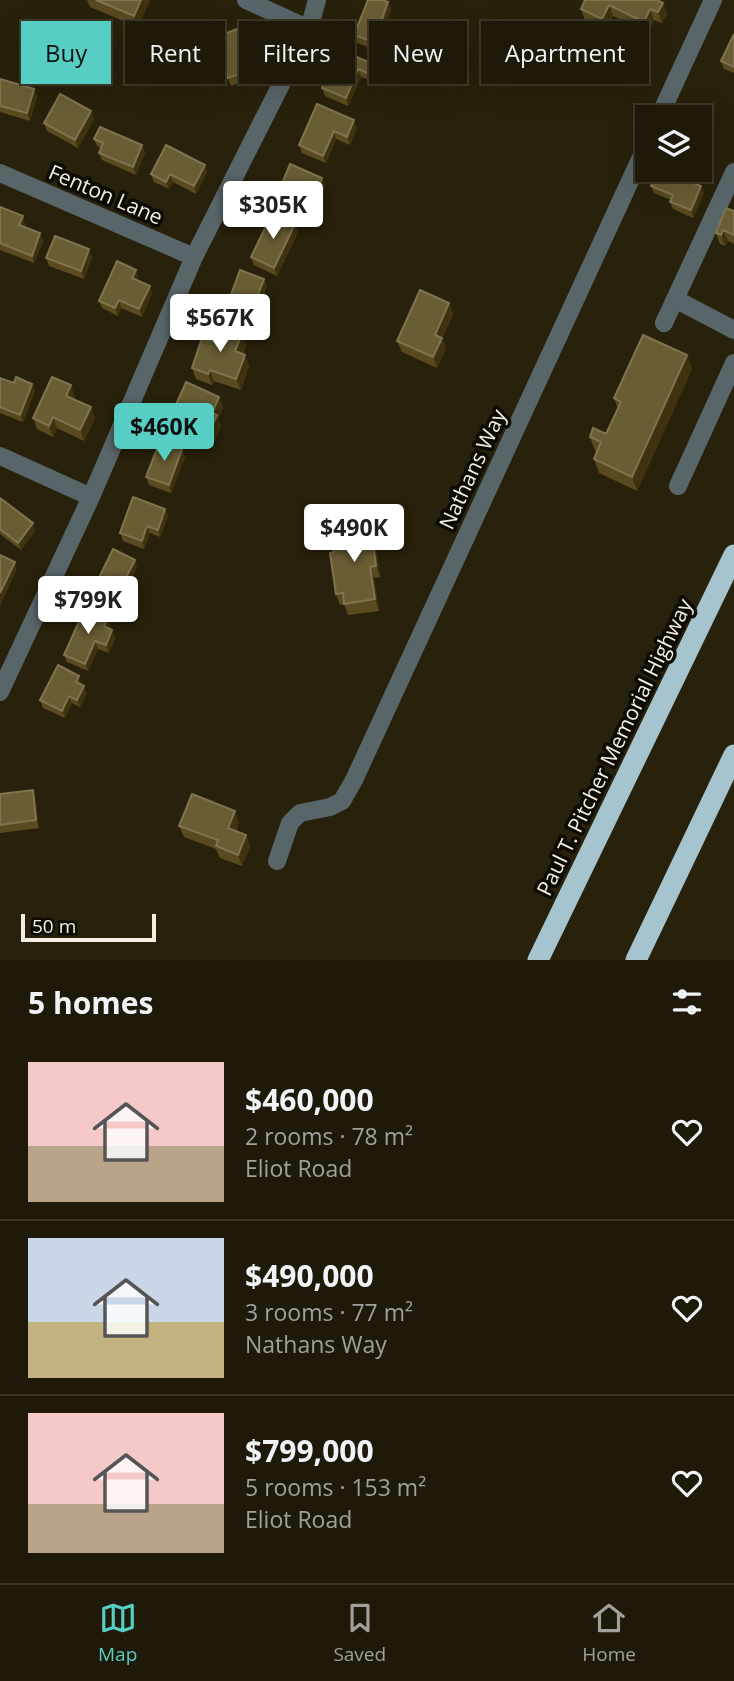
<!DOCTYPE html>
<html lang="en">
<head>
<meta charset="utf-8">
<style>
	:root { --surface:#1e1908; --page:#262212; --text:#f1f3f6; --muted:#a1a09c; --line:#3c3829; --accent:#56cec4 }
	body { margin:0; font-family:"Open Sans",sans-serif; background:var(--page); color:var(--text); height:100vh; display:flex; flex-direction:column; font-size:26px; white-space:nowrap }
	* { box-sizing:border-box; margin:0 }
	p { font-size:23px; color:var(--muted) }
	.icon { flex:none; width:38px; height:38px; fill:none; stroke:currentColor; stroke-width:2; stroke-linecap:round; stroke-linejoin:round }
	.map { position:relative; height:960px; overflow:hidden }
	.details { display:flex; flex-direction:column; background:var(--surface); flex:1 }
	.details>* { flex:none }
	.banner { position:absolute; left:21px; top:21px; width:693px; height:63px; display:flex; gap:14px }
	.fabs { position:absolute; left:635px; top:105px; display:grid; gap:14px }
	.fabs a { display:grid; place-items:center; width:77px; height:77px; border-radius:0px; background:var(--surface); box-shadow:0 7px 28px #0002,0 0 0 2px var(--line); font-size:35px }
	.scale { position:absolute; left:21px; bottom:18px; width:135px; box-sizing:border-box; padding-left:7px; border:4px solid #f3efe2; border-top:0; font-size:19px; line-height:24px; white-space:nowrap; color:#f3efe2; -webkit-text-stroke:5px #0e0b04; paint-order:stroke }
	.price { position:absolute; translate:-50% -60px; padding:0 16px; border-radius:7px; background:#fff; color:#222; font-size:23px; line-height:46px; filter:drop-shadow(0 2px 4px #0008) }
	.price::after { content:''; position:absolute; left:50%; top:42px; width:21px; height:16px; margin-left:-10px; background:inherit; clip-path:polygon(0 0,100% 0,50% 100%) }
	.price.on { background:var(--accent); color:#111 }
	ul { padding:0; list-style:none }
	li { display:flex; align-items:center; gap:21px; height:175px; padding:0 28px }
	li+li { border-top:2px solid var(--line) }
	li span { display:grid; place-items:center; flex:none; width:196px; height:140px; border-radius:0px; color:#555 }
	li>.icon { margin-inline-start:auto }
	span .icon { width:84px; height:84px; fill:#fffc; stroke-width:1 }
	li b { font-size:30px }
	h2 { display:flex; justify-content:space-between; align-items:center; height:84px; padding:0 28px; font-size:30px }
	.tag { padding:0 24px; border-radius:0px; background:var(--surface); box-shadow:0 7px 28px #0002,0 0 0 2px var(--line); font-size:24px; line-height:63px }
	.tag.on { background:var(--accent); color:#111 }
	.dock { display:flex; justify-content:space-around; align-items:center; height:98px; border-top:2px solid var(--line); background:var(--surface); font-size:19px; color:var(--muted) }
	.dock a { display:grid; justify-items:center; gap:4px }
	.dock .on { color:var(--accent) }
	.map>svg:first-child { display:block }
</style>
</head>
<body>
<div class="map">
<svg width="734" height="960" viewBox="0 0 734 960">
	<rect width="100%" height="100%" fill="#28210b"/>
	<g fill="none" stroke-linecap="round" stroke-linejoin="round">
		<path stroke="#586569" stroke-width="18" d="M246,0L309,29
			M659,117L713,0
			M0,173L194,257
			M675,299L734,330
			M664,323L734,172
			M0,456L91,497
			M678,486L734,363
			M0,692L91,497L194,257L309,29L317,0
			M277,861L290,823L300,813L330,807L342,801L354,780L648,142"/>
		<path stroke="#a5c4ce" stroke-width="21" d="M538,960L734,555
			M636,960L734,755"/>
	</g>
	<path fill="#594b1f" d="M87,0H150L138,27L90,7Z
		M585,0L663,3L667,14L662,23L654,20L648,33L613,16L606,30L585,20L581,9Z
		M388,2L391,10L376,50L357,43L354,35Z
		M237,29L255,76L231,86L223,67L216,70L205,41Z
		M734,34V73L724,69L721,61Z
		M338,49L374,70L370,80L361,77L348,106L325,96L322,88Z
		M0,79L37,97L30,121L0,112Z
		M317,104L357,128L350,145L336,139L326,163L302,153L299,145Z
		M94,119L78,148L47,131L44,123Z
		M94,139L142,145L145,153L136,175L102,160L99,153L101,148L97,146Z
		M205,165L207,172L196,194L173,182L169,189L154,182L151,174Z
		M322,178L325,186L310,221L285,211L282,203L288,190L285,189L283,181Z
		M651,186H701L704,193L693,218L673,209L670,202L671,200L654,193Z
		M0,207L25,224L24,227L40,233L43,241L34,263L0,250Z
		M734,211V244L728,241L725,246L720,244L716,233Z
		M298,232L277,276L254,265L251,257Z
		M92,257L84,279L49,266L46,258Z
		M136,270L138,277L137,280L152,293L142,317L121,308L118,316L102,308L99,301Z
		M264,279L267,286L250,330L227,321L224,314Z
		M449,303L453,314L442,339L446,349L437,368L402,352L397,341Z
		M242,334L246,345L243,354L249,366L241,390L214,381L212,385L196,379L192,368L214,342Z
		M687,355L692,369L637,491L599,473L594,459L597,452L595,451L590,437L606,434L618,409L614,398Z
		M0,378L14,383L32,384L35,391L23,422L0,413Z
		M75,396L74,399L95,418L84,441L57,428L53,437L37,429L33,418Z
		M219,397L223,408L218,420L221,426L212,446L174,430L170,418Z
		M182,449L185,457L171,493L149,485L146,477Z
		M0,498L33,523L35,531L21,550L0,534Z
		M165,509L168,516L160,537L150,533L144,549L123,541L120,533Z
		M371,527L375,538L380,577L374,578L379,611L348,615L344,604L340,605L336,594L334,552Z
		M137,567L116,610L94,600L92,592Z
		M110,625L109,629L115,638L109,653L98,649L88,671L67,662L64,655Z
		M79,676L81,684L87,693L80,707L72,703L65,718L43,708L40,700Z
		M0,794L35,798L39,828L0,833Z
		M239,822L236,831L246,835L250,846L242,866L220,858L216,849L184,837L179,826Z"/>
	<path fill="#3e330e" d="M141,0H150L138,27L134,16Z
		M388,2L391,10L376,50L374,42Z
		M663,3L667,14L662,23L658,12Z
		M609,5L613,16L606,30L602,19Z
		M650,9L654,20L648,33L644,22Z
		M371,63L374,70L370,80L367,73Z
		M358,69L361,77L348,106L346,98Z
		M34,89L37,97L30,121L27,113Z
		M91,111L94,119L78,148L75,140Z
		M354,120L357,128L350,145L347,137Z
		M334,131L336,139L326,163L323,156Z
		M142,145L145,153L136,175L133,167Z
		M205,165L207,172L196,194L194,186Z
		M170,174L173,182L169,189L166,182Z
		M322,178L325,186L310,221L307,213Z
		M701,186L704,193L693,218L691,210Z
		M23,216L25,224L22,232L19,225Z
		M295,224L298,232L277,276L274,268Z
		M723,230L728,241L725,246L721,235Z
		M40,233L43,241L34,263L32,256Z
		M89,249L92,257L84,279L81,271Z
		M136,270L138,277L135,285L132,278Z
		M264,279L267,286L250,330L247,323Z
		M150,286L152,293L142,317L139,309Z
		M119,300L121,308L118,316L115,308Z
		M449,303L453,314L442,339L446,349L437,368L433,357L435,335Z
		M242,334L246,345L240,363L235,351Z
		M245,355L249,366L241,390L236,379Z
		M687,355L692,369L637,491L632,477Z
		M210,370L214,381L212,385L208,374Z
		M32,384L35,391L23,422L20,415Z
		M71,385L75,396L70,407L66,396Z
		M219,397L223,408L218,420L221,426L212,446L208,435L212,413Z
		M91,407L95,418L84,441L80,430Z
		M53,417L57,428L53,437L49,426Z
		M182,449L185,457L171,493L169,485Z
		M165,509L168,516L160,537L158,530Z
		M33,523L35,531L21,550L18,543Z
		M147,526L150,533L144,549L142,541Z
		M371,527L375,538L380,577L376,566Z
		M135,560L137,567L116,610L113,603Z
		M15,562L17,569L0,607V593Z
		M370,567L374,578L379,611L375,599Z
		M108,618L110,625L107,634L104,626Z
		M112,630L115,638L109,653L106,645Z
		M95,641L98,649L88,671L85,664Z
		M79,676L81,683L78,689L76,682Z
		M84,686L87,693L80,707L77,700Z
		M69,696L72,703L65,718L62,711Z
		M33,790L35,798L39,828L36,820Z
		M235,811L239,822L232,839L228,828Z
		M246,835L250,846L242,866L238,855Z"/>
	<path fill="#695d34" stroke="#7f744f" stroke-width="2" d="M96,0H141L134,16Z
		M368,0H382L388,2L374,42L354,35Z
		M585,0H657L663,3L658,12L650,9L644,22L609,5L602,19L581,9Z
		M237,29L252,69L228,78L220,60L213,62L205,41Z
		M734,34V67L721,61Z
		M338,49L371,63L367,73L358,69L346,98L322,88Z
		M0,79L34,89L27,113L0,106Z
		M60,94L91,111L75,140L44,123Z
		M317,104L354,120L347,137L334,131L323,156L299,145Z
		M100,127L142,145L133,167L99,153L103,143L94,139Z
		M166,145L205,165L194,186L170,174L166,182L151,174Z
		M290,164L322,178L307,213L282,203L290,185L283,181Z
		M658,170H662L701,186L691,210L670,202L673,195L651,186Z
		M0,207L23,216L19,225L40,233L32,256L0,243Z
		M726,208L734,211V235L723,230L721,235L716,233Z
		M272,214L295,224L274,268L251,257Z
		M55,236L89,249L81,271L46,258Z
		M117,261L136,270L132,278L150,286L139,309L119,300L115,308L99,301Z
		M240,270L264,279L247,323L224,314Z
		M420,290L449,303L435,335L442,338L433,357L397,341Z
		M220,326L242,334L235,351L245,355L236,379L210,370L208,374L192,368L202,338L214,342Z
		M643,335L687,355L632,477L594,459L601,442L590,437L593,428L606,434L621,402L614,398Z
		M16,377L32,384L20,415L0,407V378L14,383Z
		M52,377L71,385L66,396L91,407L80,430L53,417L49,426L33,418Z
		M186,382L219,397L212,413L217,415L208,435L170,418Z
		M160,441L182,449L169,485L146,477Z
		M133,497L165,509L158,530L147,526L142,541L120,533Z
		M0,498L33,523L18,543L0,529Z
		M371,527L376,566L370,567L375,599L344,604L343,593L336,594L330,553L334,552L331,532Z
		M113,549L135,560L113,603L92,592Z
		M0,555L15,562L0,593Z
		M85,608L108,618L104,626L112,630L106,645L95,641L85,664L64,655Z
		M58,665L79,676L76,682L84,686L77,700L69,696L62,711L40,700Z
		M33,790L36,820L0,825V794Z
		M192,794L235,811L228,828L246,835L238,855L216,846L218,840L179,826Z"/>
	<g text-anchor="middle" dominant-baseline="central" stroke-width="7" stroke-linejoin="round" paint-order="stroke">
		<g font-size="21" fill="#f3efe2" stroke="#0e0b04">
			<text transform="translate(106 194) rotate(23)">Fenton Lane</text>
			<text transform="translate(472 469) rotate(-65)">Nathans Way</text>
			<text transform="translate(614 747) rotate(-64)">Paul T. Pitcher Memorial Highway</text>
		</g>
	</g>
</svg>
<div class="fabs">
<a><svg class="icon" aria-label="layers" viewBox="0 0 24 24"><path d="M12 4l9 5-9 5-9-5zM3 14l9 5 9-5"/></svg></a>
</div>
<div class="scale">50 m</div>
<b class="price" style="left:273px;top:241px">$305K</b>
<b class="price" style="left:220px;top:354px">$567K</b>
<b class="price on" style="left:164px;top:463px">$460K</b>
<b class="price" style="left:354px;top:564px">$490K</b>
<b class="price" style="left:88px;top:636px">$799K</b>
<div class="banner">
<a class="tag on">Buy</a>
<a class="tag">Rent</a>
<a class="tag">Filters</a>
<a class="tag">New</a>
<a class="tag">Apartment</a>
</div>
</div>
<section class="details">
<h2>5 homes<svg class="icon" aria-label="filters" viewBox="0 0 24 24"><path d="M4 7h16M4 17h16"/><circle cx="9" cy="7" r="2"/><circle cx="15" cy="17" r="2"/></svg></h2>
<ul>
<li><span style="background:linear-gradient(#f6c9c9 60%,#b9a48a 0)"><svg class="icon" aria-label="home" viewBox="0 0 24 24"><path d="M3 11l9-7 9 7M6 9v11h12V9"/></svg></span><div><b>$460,000</b><p>2 rooms · 78 m²</p><p>Eliot Road</p></div><svg class="icon" aria-label="heart" viewBox="0 0 24 24"><path d="M12 20l-8-8c-3-5 5-10 8-4 3-6 11-1 8 4z"/></svg></li>
<li><span style="background:linear-gradient(#c9d6e8 60%,#c2b280 0)"><svg class="icon" aria-label="home" viewBox="0 0 24 24"><path d="M3 11l9-7 9 7M6 9v11h12V9"/></svg></span><div><b>$490,000</b><p>3 rooms · 77 m²</p><p>Nathans Way</p></div><svg class="icon" aria-label="heart" viewBox="0 0 24 24"><path d="M12 20l-8-8c-3-5 5-10 8-4 3-6 11-1 8 4z"/></svg></li>
<li><span style="background:linear-gradient(#f6c9c9 65%,#b9a48a 0)"><svg class="icon" aria-label="home" viewBox="0 0 24 24"><path d="M3 11l9-7 9 7M6 9v11h12V9"/></svg></span><div><b>$799,000</b><p>5 rooms · 153 m²</p><p>Eliot Road</p></div><svg class="icon" aria-label="heart" viewBox="0 0 24 24"><path d="M12 20l-8-8c-3-5 5-10 8-4 3-6 11-1 8 4z"/></svg></li>
</ul>
</section>
<nav class="dock">
<a class="on"><svg class="icon" aria-label="map" viewBox="0 0 24 24"><path d="M3 6l6-2 6 2 6-2v14l-6 2-6-2-6 2zM9 4v14M15 6v14"/></svg>Map</a>
<a><svg class="icon" aria-label="saved" viewBox="0 0 24 24"><path d="M7 4h10v16l-5-4-5 4z"/></svg>Saved</a>
<a><svg class="icon" aria-label="home" viewBox="0 0 24 24"><path d="M3 11l9-7 9 7M6 9v11h12V9"/></svg>Home</a>
</nav>
</body>
</html>
